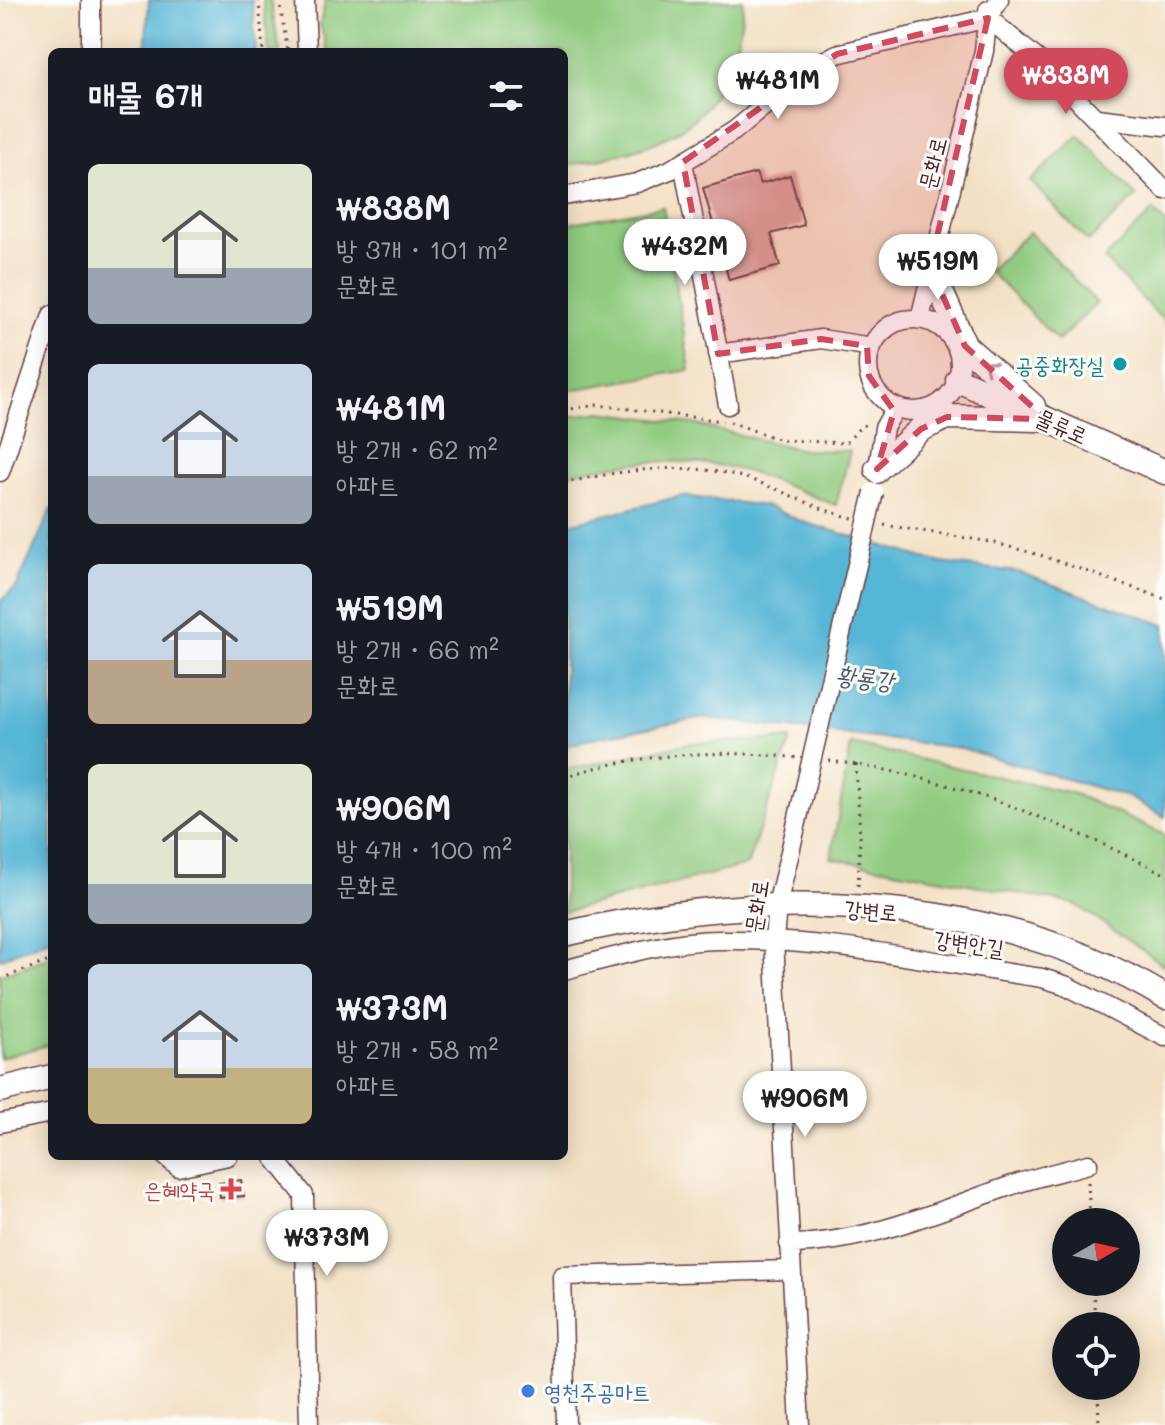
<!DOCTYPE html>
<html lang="ko">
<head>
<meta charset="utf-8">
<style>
	:root { --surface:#171b24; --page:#242831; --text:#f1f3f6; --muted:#9ea1a6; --accent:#d1495b }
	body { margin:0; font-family:Mali,"Poor Story",sans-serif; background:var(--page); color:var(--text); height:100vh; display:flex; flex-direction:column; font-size:30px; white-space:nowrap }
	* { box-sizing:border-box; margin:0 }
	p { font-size:26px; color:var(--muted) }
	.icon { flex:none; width:44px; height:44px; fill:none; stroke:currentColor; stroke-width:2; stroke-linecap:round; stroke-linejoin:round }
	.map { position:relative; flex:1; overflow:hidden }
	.sheet { position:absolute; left:48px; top:48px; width:520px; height:1112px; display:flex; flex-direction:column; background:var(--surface); border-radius:12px; box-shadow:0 4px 20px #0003 }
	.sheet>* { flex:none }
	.needle { width:52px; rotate:81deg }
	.tools { position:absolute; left:1052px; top:1208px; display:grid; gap:16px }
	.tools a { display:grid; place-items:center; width:88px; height:88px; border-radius:50%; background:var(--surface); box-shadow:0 4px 20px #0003; font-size:40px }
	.price { position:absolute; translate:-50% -68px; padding:0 18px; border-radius:28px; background:#fff; color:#222; font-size:26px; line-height:52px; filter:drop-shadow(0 2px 4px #0008) }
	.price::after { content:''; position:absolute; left:50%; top:48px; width:24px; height:18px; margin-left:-12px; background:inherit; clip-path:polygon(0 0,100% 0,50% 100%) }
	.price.on { background:var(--accent); color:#fff }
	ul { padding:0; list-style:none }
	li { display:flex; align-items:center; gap:24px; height:200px; padding:0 40px }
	li span { display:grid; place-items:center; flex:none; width:224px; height:160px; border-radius:12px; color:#555 }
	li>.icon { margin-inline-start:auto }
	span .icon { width:96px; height:96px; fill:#fffc; stroke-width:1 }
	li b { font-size:34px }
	h2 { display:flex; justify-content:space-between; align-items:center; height:96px; padding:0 40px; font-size:34px }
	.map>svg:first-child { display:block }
</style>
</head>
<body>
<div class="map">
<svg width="1165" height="1425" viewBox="0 0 1165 1425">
	<rect width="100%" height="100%" fill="#fdfcf7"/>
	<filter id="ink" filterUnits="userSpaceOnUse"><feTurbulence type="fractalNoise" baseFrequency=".0125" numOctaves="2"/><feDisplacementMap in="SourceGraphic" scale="16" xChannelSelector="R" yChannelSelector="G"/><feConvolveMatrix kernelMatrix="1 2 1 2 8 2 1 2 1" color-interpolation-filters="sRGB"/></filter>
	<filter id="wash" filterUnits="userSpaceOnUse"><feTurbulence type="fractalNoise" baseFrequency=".006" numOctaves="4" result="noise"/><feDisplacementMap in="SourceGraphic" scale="32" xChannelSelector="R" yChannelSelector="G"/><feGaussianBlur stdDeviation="1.8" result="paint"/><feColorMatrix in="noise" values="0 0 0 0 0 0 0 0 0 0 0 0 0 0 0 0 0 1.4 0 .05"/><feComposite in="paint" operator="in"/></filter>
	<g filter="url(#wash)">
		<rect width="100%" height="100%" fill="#f3e0c4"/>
		<path fill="#90cb80" stroke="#6d7556" stroke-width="2" d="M263,0H270L280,52H269Z
			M326,0H743C742,46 721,102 681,129C648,151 602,158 564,166V52H328L320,24Z
			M1079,135L1136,196L1088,242L1030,181Z
			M663,207L690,370L564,391V224Z
			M1153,211L1165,223V322L1104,259Z
			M1029,232L1097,303L1058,341L989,271Z
			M601,412L693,424L803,450L850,451L836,505C811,496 786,485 761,476C698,455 627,459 564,475V417Z
			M791,739L747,865L564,912V770L691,743Z
			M851,744L1072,793L1165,835V966L1075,904L831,858Z
			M52,956V1044L0,1058V975Z"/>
		<path fill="#57b6d6" stroke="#506a80" stroke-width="2" d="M149,0H252L256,52H145Z
			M681,496L766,506L803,522L941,563L1018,572L1165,625V817L1128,797L960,748L705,718L592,738L564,747V525Z
			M52,507V937L0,959V602L17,586Z"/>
		<g id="blocks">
			<path fill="#d4a094" d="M756,173L760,184L790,175L804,225L771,234L780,266L729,280L703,188Z
				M241,1180L244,1196L220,1198L219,1183Z"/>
		</g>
	</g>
	<g filter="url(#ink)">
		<use href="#blocks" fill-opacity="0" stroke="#633c42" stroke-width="2"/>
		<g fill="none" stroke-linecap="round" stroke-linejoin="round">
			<g stroke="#633c42" stroke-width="21">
				<path id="minor" d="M305,0L307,52
					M988,18L1042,63L1165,190
					M91,52V0
					M1097,118L1165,126
					M683,162L728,405
					M564,196L637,183L670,170L734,131L809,69L837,54L988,18L999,0
					M920,319L984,51L988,10
					M868 365a46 46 0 1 1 92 0a46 46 0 1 1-92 0Z
					M718,354L821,339L872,347
					M0,472L52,315
					M877,474L884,428L896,407
					M790,852L777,905L774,941L800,1425
					M564,970C614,957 669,940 720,940C827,938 937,963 1042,978L1065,985L1165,1037
					M0,1123L52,1113
					M165,1156L178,1167L228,1156
					M273,1156L304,1195L309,1425
					M789,1244C866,1243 933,1213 1004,1188C1031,1178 1060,1172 1088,1164
					M566,1425L562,1276L790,1270"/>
			</g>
			<g stroke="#633c42" stroke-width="27">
				<path id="major" d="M930,267L965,346L1033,406
					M958,380L1165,472
					M877,469L921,429L947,417L1036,419
					M564,934C761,889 987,889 1165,997
					M0,1090L52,1077"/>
			</g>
			<path stroke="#633c42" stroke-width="3" stroke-dasharray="2 6" stroke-linecap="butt" d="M259,0L263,52
				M279,0L288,52
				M564,410L597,405L723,421
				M730,422L780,440L846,443L862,425L868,426
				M564,483C626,469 699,459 760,483C791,494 820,511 853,518
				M884,525L991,542L1040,555L1165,599
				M829,761C949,775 1058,821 1165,874
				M856,764L860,836L858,888
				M564,777C636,753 722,749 798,758
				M0,979L52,960
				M1088,1182L1090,1222
				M1093,1282L1095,1326
				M1098,1386L1099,1425"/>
			<use href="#minor" stroke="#fff" stroke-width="18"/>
			<use href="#major" stroke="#fff" stroke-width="24"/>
			<g stroke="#633c42" stroke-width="21" stroke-linecap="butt">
				<path id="minor-bridge" d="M790,852L874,492"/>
			</g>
			<use href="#minor-bridge" stroke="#fff" stroke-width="18"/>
		</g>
		<defs><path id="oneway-chevron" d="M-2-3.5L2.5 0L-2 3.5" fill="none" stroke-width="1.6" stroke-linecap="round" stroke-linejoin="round" transform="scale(2)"/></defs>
		<use stroke="#ae9aa0" href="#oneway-chevron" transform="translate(989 366) rotate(-142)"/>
	</g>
	<path fill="#d1495b" fill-opacity="0.2" stroke="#d1495b" stroke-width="6" stroke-dasharray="16 10" stroke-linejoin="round" d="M988,18L930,267L965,346L1046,419L947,417L921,429L877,469L894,411L869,376L867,346L821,339L718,354L683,162L837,54Z"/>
	<circle fill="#0f9aa8" stroke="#fdfcf7" stroke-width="3" cx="1120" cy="364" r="8"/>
	<path fill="#e0444e" stroke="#fdfcf7" stroke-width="3" d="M227 1177h8v8h8v8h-8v8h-8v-8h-8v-8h8z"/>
	<circle fill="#3f7fe0" stroke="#fdfcf7" stroke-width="3" cx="528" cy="1391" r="8"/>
	<g text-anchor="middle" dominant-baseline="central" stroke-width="6" stroke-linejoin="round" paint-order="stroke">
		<g font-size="22" fill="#4a1f2b" stroke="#fdfcf7">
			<text transform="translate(932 163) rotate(-76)">문화로</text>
			<text transform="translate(1062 426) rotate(24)">물류로</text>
			<text transform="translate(756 906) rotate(-81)">문화로</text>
			<text transform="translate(871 910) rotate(5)">강변로</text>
			<text transform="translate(969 943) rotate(8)">강변안길</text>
		</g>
		<g font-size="22" fill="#0d838f" stroke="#fdfcf7" text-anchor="end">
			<text x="1104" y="364">공중화장실</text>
		</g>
		<g font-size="22" fill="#be3a42" stroke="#fdfcf7" text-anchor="end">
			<text x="215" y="1189">은혜약국</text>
		</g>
		<g font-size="22" fill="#366cbe" stroke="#fdfcf7" text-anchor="start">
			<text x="544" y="1391">영천주공마트</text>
		</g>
		<g font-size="24" font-style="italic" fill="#4f5b6f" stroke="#fdfcf7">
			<text transform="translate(865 677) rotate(7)">황룡강</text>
		</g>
	</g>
</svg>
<div class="tools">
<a><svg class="needle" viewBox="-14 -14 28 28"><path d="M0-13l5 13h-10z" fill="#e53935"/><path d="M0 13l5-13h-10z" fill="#9ea1a6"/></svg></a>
<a><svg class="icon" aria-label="locate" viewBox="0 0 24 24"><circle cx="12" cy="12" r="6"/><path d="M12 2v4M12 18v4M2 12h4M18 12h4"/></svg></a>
</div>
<b class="price on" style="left:1066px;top:116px">₩838M</b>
<b class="price" style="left:778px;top:121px">₩481M</b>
<b class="price" style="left:685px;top:287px">₩432M</b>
<b class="price" style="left:938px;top:302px">₩519M</b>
<b class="price" style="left:805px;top:1139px">₩906M</b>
<b class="price" style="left:327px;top:1278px">₩373M</b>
<section class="sheet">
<h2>매물 6개<svg class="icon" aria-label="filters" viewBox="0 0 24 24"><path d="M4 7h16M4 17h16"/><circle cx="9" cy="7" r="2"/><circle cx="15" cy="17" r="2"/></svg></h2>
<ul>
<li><span style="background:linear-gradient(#dfe7d0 65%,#9aa5b1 0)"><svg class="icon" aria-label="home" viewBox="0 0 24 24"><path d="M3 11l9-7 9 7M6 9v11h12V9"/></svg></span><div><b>₩838M</b><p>방 3개 · 101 m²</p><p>문화로</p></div></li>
<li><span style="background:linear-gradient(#c9d6e8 70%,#9aa5b1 0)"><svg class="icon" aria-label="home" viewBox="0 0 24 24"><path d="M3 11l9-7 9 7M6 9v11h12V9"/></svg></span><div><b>₩481M</b><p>방 2개 · 62 m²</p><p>아파트</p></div></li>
<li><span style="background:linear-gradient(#c9d6e8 60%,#b9a48a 0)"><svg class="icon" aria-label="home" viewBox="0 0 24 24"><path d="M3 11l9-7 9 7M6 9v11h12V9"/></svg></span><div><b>₩519M</b><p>방 2개 · 66 m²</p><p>문화로</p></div></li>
<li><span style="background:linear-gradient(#dfe7d0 75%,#9aa5b1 0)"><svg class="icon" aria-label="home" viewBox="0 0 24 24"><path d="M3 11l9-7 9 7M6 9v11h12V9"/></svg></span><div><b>₩906M</b><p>방 4개 · 100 m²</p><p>문화로</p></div></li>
<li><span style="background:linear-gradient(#c9d6e8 65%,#c2b280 0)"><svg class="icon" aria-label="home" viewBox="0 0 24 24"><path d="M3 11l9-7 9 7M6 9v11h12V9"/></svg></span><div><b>₩373M</b><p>방 2개 · 58 m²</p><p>아파트</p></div></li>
</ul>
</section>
</div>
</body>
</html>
